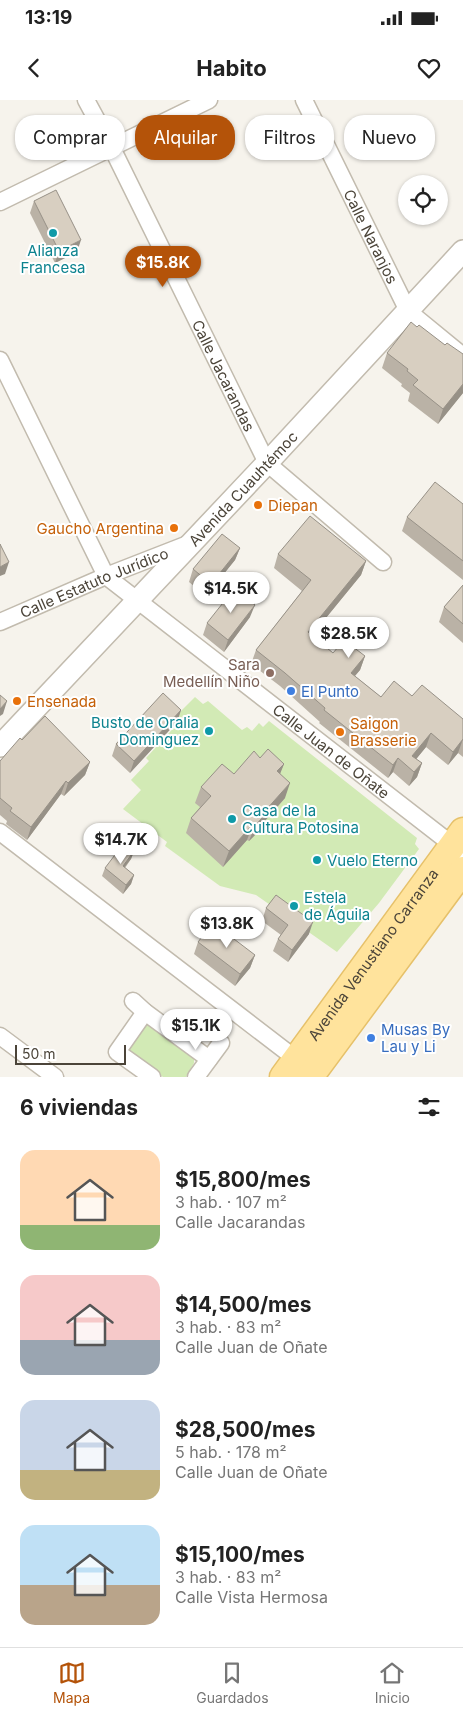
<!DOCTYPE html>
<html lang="es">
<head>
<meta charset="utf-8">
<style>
	:root { --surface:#fff; --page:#f2f2f2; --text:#222; --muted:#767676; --line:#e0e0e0; --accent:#b45309 }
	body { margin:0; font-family:Inter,sans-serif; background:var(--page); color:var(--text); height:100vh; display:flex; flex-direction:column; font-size:19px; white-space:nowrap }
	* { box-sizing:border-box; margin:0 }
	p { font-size:16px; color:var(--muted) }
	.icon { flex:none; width:28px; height:28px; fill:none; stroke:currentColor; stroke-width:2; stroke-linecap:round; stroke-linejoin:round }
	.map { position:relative; height:977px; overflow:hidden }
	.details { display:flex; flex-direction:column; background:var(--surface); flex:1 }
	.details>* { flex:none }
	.top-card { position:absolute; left:15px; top:15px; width:434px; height:45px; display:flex; gap:10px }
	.tools { position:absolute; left:398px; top:75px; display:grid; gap:10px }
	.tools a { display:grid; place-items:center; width:50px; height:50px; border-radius:50%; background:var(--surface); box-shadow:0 1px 4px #0004; font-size:25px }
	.scale { position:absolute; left:15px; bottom:12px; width:111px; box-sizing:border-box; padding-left:5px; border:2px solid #4b4439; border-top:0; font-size:14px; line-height:18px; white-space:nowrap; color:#4b4439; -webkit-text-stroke:4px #fff; paint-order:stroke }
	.price { position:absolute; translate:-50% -42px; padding:0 11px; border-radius:18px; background:#fff; color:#222; font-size:16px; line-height:32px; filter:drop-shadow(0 1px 2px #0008) }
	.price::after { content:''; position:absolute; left:50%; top:30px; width:15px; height:11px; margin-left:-8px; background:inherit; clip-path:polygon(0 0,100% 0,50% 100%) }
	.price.selected { background:var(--accent); color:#fff }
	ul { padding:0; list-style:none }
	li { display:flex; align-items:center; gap:15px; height:125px; padding:0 20px }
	li span { display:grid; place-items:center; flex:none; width:140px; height:100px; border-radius:15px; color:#555 }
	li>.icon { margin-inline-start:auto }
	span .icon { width:60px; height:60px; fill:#fffc; stroke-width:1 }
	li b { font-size:21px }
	h2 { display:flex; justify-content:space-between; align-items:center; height:60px; padding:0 20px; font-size:21px }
	.tag { padding:0 18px; border-radius:20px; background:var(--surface); box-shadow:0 1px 4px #0004; font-size:18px; line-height:45px }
	.tag.selected { background:var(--accent); color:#fff }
	.status { display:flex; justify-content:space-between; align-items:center; height:35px; padding:0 25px; background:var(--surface); direction:ltr }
	.status svg { height:14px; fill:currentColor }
	header { display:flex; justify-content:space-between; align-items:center; height:65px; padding:0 20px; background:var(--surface); font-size:22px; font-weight:700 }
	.tab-bar { display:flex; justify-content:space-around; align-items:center; height:70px; border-top:1px solid var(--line); background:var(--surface); font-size:14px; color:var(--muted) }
	.tab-bar a { display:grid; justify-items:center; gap:2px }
	.tab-bar .selected { color:var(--accent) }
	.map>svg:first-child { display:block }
</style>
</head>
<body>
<div class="status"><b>13:19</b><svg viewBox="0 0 49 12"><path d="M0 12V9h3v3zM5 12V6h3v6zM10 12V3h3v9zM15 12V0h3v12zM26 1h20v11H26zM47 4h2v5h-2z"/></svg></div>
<header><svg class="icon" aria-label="back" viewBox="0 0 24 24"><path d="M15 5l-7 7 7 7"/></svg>Habito<svg class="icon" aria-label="heart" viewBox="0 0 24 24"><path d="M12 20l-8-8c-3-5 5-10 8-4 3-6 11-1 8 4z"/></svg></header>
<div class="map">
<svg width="463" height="977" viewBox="0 0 463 977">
	<rect width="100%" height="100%" fill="#f6f3ec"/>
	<path fill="#d2eab5" d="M195,597L203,604L208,601L242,630L247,627L252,631L259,623L263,627L269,621L417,738L415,744L419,749L379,803L337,852L256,795L220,786L165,746L167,742L123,709L141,690L131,680L149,661L146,658L180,621L176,616Z
		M150,923L194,957V963L186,977H163L128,950L143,925Z"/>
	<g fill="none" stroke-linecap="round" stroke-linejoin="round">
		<g stroke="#c2bbae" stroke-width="19">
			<g id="minor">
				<path id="s1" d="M86,0L112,48L267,363L383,462"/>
				<path id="s2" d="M304,0L408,211L463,256"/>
				<path d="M0,102L209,0"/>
				<path id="s3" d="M0,260L106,476L459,750"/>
				<path id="s4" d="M0,522L106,476L188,444"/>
				<path d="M0,732L296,959"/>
				<path d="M133,901L145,912L209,959"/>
				<path d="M145,912L117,952L152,977"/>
				<path d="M0,936L55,977"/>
				<path d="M196,977L221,943"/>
			</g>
		</g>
		<g stroke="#c2bbae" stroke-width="24">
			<g id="tertiary">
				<path id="s5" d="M0,646L267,363L463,151"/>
			</g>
		</g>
		<g stroke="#e6c16a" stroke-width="29">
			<g id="primary">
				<path id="s6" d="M283,977L463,731"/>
				<path d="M310,977L463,770"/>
			</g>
		</g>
		<use href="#minor" stroke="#fff" stroke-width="16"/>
		<use href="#tertiary" stroke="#fff" stroke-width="21"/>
		<use href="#primary" stroke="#ffe39c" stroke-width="26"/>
	</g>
	<path fill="#bab2a6" d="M34,101L77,152L55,163L30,113Z
		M417,227L445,245L463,254V293L438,324L408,301L410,293L401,286L402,284L382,268L387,253Z
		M463,404V480L402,431L407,417Z
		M240,448L235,460L206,496L189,482L193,469Z
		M278,454L366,461L361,475L312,535L333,553L365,556L360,570L355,576L381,597L412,596L463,619V657L458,653L448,665L426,647L416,659L422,663L417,677L409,686L393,672L388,678L319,623L320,622L280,586L251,564L256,550L302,491L274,468Z
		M463,485V543L439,522L444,507Z
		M250,517L224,552L203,535L207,523Z
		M181,610L177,622L130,673L112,656L116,644Z
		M22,640L90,662L85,675L64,696L61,694L27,740L6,724L7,721L0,715V661Z
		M260,658L284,664L280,673L285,698L264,722L262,728L249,741L247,740L223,767L186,733L191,718L200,707L195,703L201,687L234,674Z
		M134,751L131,759L125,768L134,775L131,784L123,794L102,776L105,768Z
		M266,808L309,834L288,862L273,851L278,839L281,835L262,821Z
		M198,842L255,855L250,868L235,886L194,854Z"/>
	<path fill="#979187" d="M81,140L77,152L55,163L59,151Z
		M463,284V293L438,324L443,309Z
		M240,448L235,460L206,496L211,484Z
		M366,461L361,475L303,546L308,532Z
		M9,462L5,474L0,476V467Z
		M255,505L250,517L224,552L228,540Z
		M365,556L360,570L346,586L351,573Z
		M7,601L3,614L0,616V609Z
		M181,610L177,622L130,673L134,661Z
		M431,633L426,647L409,668L412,656Z
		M463,639L458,653L448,665L453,652Z
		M398,658L393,672L388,678L393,665Z
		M90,662L85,675L64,696L68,683Z
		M422,663L417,677L409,686L414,672Z
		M284,664L278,679L277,671Z
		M66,681L61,694L27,740L31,727Z
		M290,683L285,698L264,722L262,728L249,741L255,726L265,711Z
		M253,724L247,740L223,767L229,751Z
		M134,751L131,759L119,774L123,766Z
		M134,775L131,784L123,794L126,785Z
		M313,822L309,834L288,862L292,850Z
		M255,855L250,868L235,886L240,874Z"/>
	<path fill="#d8cfc1" stroke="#979187" d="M56,90L81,140L59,151L34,101Z
		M411,222L417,227L419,225L445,245L447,243L463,254V284L443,309L413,285L418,280L407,271L408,269L387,253Z
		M435,382L463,404V461L407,417Z
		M310,416L366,461L308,532L333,553L344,540L365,556L351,573L381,597L394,581L412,596L422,585L463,619V639L453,652L431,633L412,656L422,663L414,672L398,658L393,665L324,610L325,608L285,573L256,550L311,480L278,454Z
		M222,434L240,448L211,484L193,469Z
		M0,444L9,462L0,467Z
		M463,485V524L444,507Z
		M234,489L255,505L228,540L207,523Z
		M163,593L181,610L134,661L116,644Z
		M0,595L7,601L0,609Z
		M45,616L90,662L68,683L66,681L31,727L10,711L12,708L0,698V661L20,638L22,640Z
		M268,649L284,664L277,671L290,683L265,711L267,712L255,726L253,724L229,751L191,718L211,696L201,687L222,664L234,674L254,651L260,658Z
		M124,743L134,751L123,766L134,775L126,785L105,768Z
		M276,795L313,822L292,850L278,839L288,825L266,808Z
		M213,823L255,855L240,874L198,842Z"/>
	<g fill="#0f9aa8" stroke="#fff" stroke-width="2">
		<circle cx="53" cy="133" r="5"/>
		<circle cx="209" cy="631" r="5"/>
		<circle cx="232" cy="719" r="5"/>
		<circle cx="317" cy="760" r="5"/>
		<circle cx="294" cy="806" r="5"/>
	</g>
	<g fill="#e8710a" stroke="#fff" stroke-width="2">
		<circle cx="258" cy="405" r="5"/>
		<circle cx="174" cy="428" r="5"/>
		<circle cx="17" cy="601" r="5"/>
		<circle cx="340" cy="632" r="5"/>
	</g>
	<circle fill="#8d6e63" stroke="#fff" stroke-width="2" cx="270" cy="573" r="5"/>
	<g fill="#3f7fe0" stroke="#fff" stroke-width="2">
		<circle cx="291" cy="591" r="5"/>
		<circle cx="371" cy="938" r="5"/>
	</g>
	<g text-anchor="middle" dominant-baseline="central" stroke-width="4" stroke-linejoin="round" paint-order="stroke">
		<g font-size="15" fill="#4b4439" stroke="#fff">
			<text stroke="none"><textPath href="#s2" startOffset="152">Calle Naranjos</textPath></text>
			<text stroke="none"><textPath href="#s1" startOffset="308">Calle Jacarandas</textPath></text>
			<text stroke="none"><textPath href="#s5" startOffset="354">Avenida Cuauhtémoc</textPath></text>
			<text stroke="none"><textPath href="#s4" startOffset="102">Calle Estatuto Jurídico</textPath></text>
			<text stroke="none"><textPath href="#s3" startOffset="526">Calle Juan de Oñate</textPath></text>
			<text stroke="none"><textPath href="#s6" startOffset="152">Avenida Venustiano Carranza</textPath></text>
		</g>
		<g font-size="15" fill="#0d838f" stroke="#fff" text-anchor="start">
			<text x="53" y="150" text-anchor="middle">Alianza<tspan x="53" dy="17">Francesa</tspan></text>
			<text x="199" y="622" text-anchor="end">Busto de Oralia<tspan x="199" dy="17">Dominguez</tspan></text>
			<text x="242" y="710">Casa de la<tspan x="242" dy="17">Cultura Potosina</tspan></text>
			<text x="327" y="760">Vuelo Eterno</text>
			<text x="304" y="797">Estela<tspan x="304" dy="17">de Águila</tspan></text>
		</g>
		<g font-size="15" fill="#c56008" stroke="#fff" text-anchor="start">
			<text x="268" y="405">Diepan</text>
			<text x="164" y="428" text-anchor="end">Gaucho Argentina</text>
			<text x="27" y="601">Ensenada</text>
			<text x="350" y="623">Saigon<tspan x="350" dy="17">Brasserie</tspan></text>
		</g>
		<g font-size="15" fill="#785e54" stroke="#fff" text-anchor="end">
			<text x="260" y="564">Sara<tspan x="260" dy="17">Medellín Niño</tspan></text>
		</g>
		<g font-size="15" fill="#366cbe" stroke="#fff" text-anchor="start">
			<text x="301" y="591">El Punto</text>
			<text x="381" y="929">Musas By<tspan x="381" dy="17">Lau y Li</tspan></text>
		</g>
	</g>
</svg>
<div class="tools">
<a><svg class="icon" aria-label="locate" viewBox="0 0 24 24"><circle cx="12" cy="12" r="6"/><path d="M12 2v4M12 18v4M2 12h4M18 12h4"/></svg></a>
</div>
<div class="scale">50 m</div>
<b class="price selected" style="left:163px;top:188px">$15.8K</b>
<b class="price" style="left:231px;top:514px">$14.5K</b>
<b class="price" style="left:349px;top:559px">$28.5K</b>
<b class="price" style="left:121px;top:765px">$14.7K</b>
<b class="price" style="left:227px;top:849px">$13.8K</b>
<b class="price" style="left:196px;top:951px">$15.1K</b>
<div class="top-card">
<a class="tag">Comprar</a>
<a class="tag selected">Alquilar</a>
<a class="tag">Filtros</a>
<a class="tag">Nuevo</a>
</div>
</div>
<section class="details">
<h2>6 viviendas<svg class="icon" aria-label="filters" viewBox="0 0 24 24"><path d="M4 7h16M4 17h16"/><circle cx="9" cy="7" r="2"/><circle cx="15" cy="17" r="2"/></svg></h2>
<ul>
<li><span style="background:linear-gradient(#ffd9b3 75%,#8fb573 0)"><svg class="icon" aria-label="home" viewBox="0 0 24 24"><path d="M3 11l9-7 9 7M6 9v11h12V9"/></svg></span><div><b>$15,800/mes</b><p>3 hab. · 107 m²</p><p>Calle Jacarandas</p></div></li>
<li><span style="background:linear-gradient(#f6c9c9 65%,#9aa5b1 0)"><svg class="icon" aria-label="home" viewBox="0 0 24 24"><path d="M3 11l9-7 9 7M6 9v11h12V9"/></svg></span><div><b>$14,500/mes</b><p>3 hab. · 83 m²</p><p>Calle Juan de Oñate</p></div></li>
<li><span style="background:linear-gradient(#c9d6e8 70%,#c2b280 0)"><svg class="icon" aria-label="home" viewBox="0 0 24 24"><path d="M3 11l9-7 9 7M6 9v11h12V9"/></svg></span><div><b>$28,500/mes</b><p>5 hab. · 178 m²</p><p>Calle Juan de Oñate</p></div></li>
<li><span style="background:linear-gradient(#bfe0f5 60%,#b9a48a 0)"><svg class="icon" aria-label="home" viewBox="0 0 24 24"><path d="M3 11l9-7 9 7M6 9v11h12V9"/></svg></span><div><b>$15,100/mes</b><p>3 hab. · 83 m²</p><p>Calle Vista Hermosa</p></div></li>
</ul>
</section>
<nav class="tab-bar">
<a class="selected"><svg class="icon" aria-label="map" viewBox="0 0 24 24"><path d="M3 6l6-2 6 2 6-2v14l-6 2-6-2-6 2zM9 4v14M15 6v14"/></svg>Mapa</a>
<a><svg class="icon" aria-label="saved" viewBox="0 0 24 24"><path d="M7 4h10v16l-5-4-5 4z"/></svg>Guardados</a>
<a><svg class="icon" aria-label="home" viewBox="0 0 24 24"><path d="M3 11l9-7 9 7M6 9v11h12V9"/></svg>Inicio</a>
</nav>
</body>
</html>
